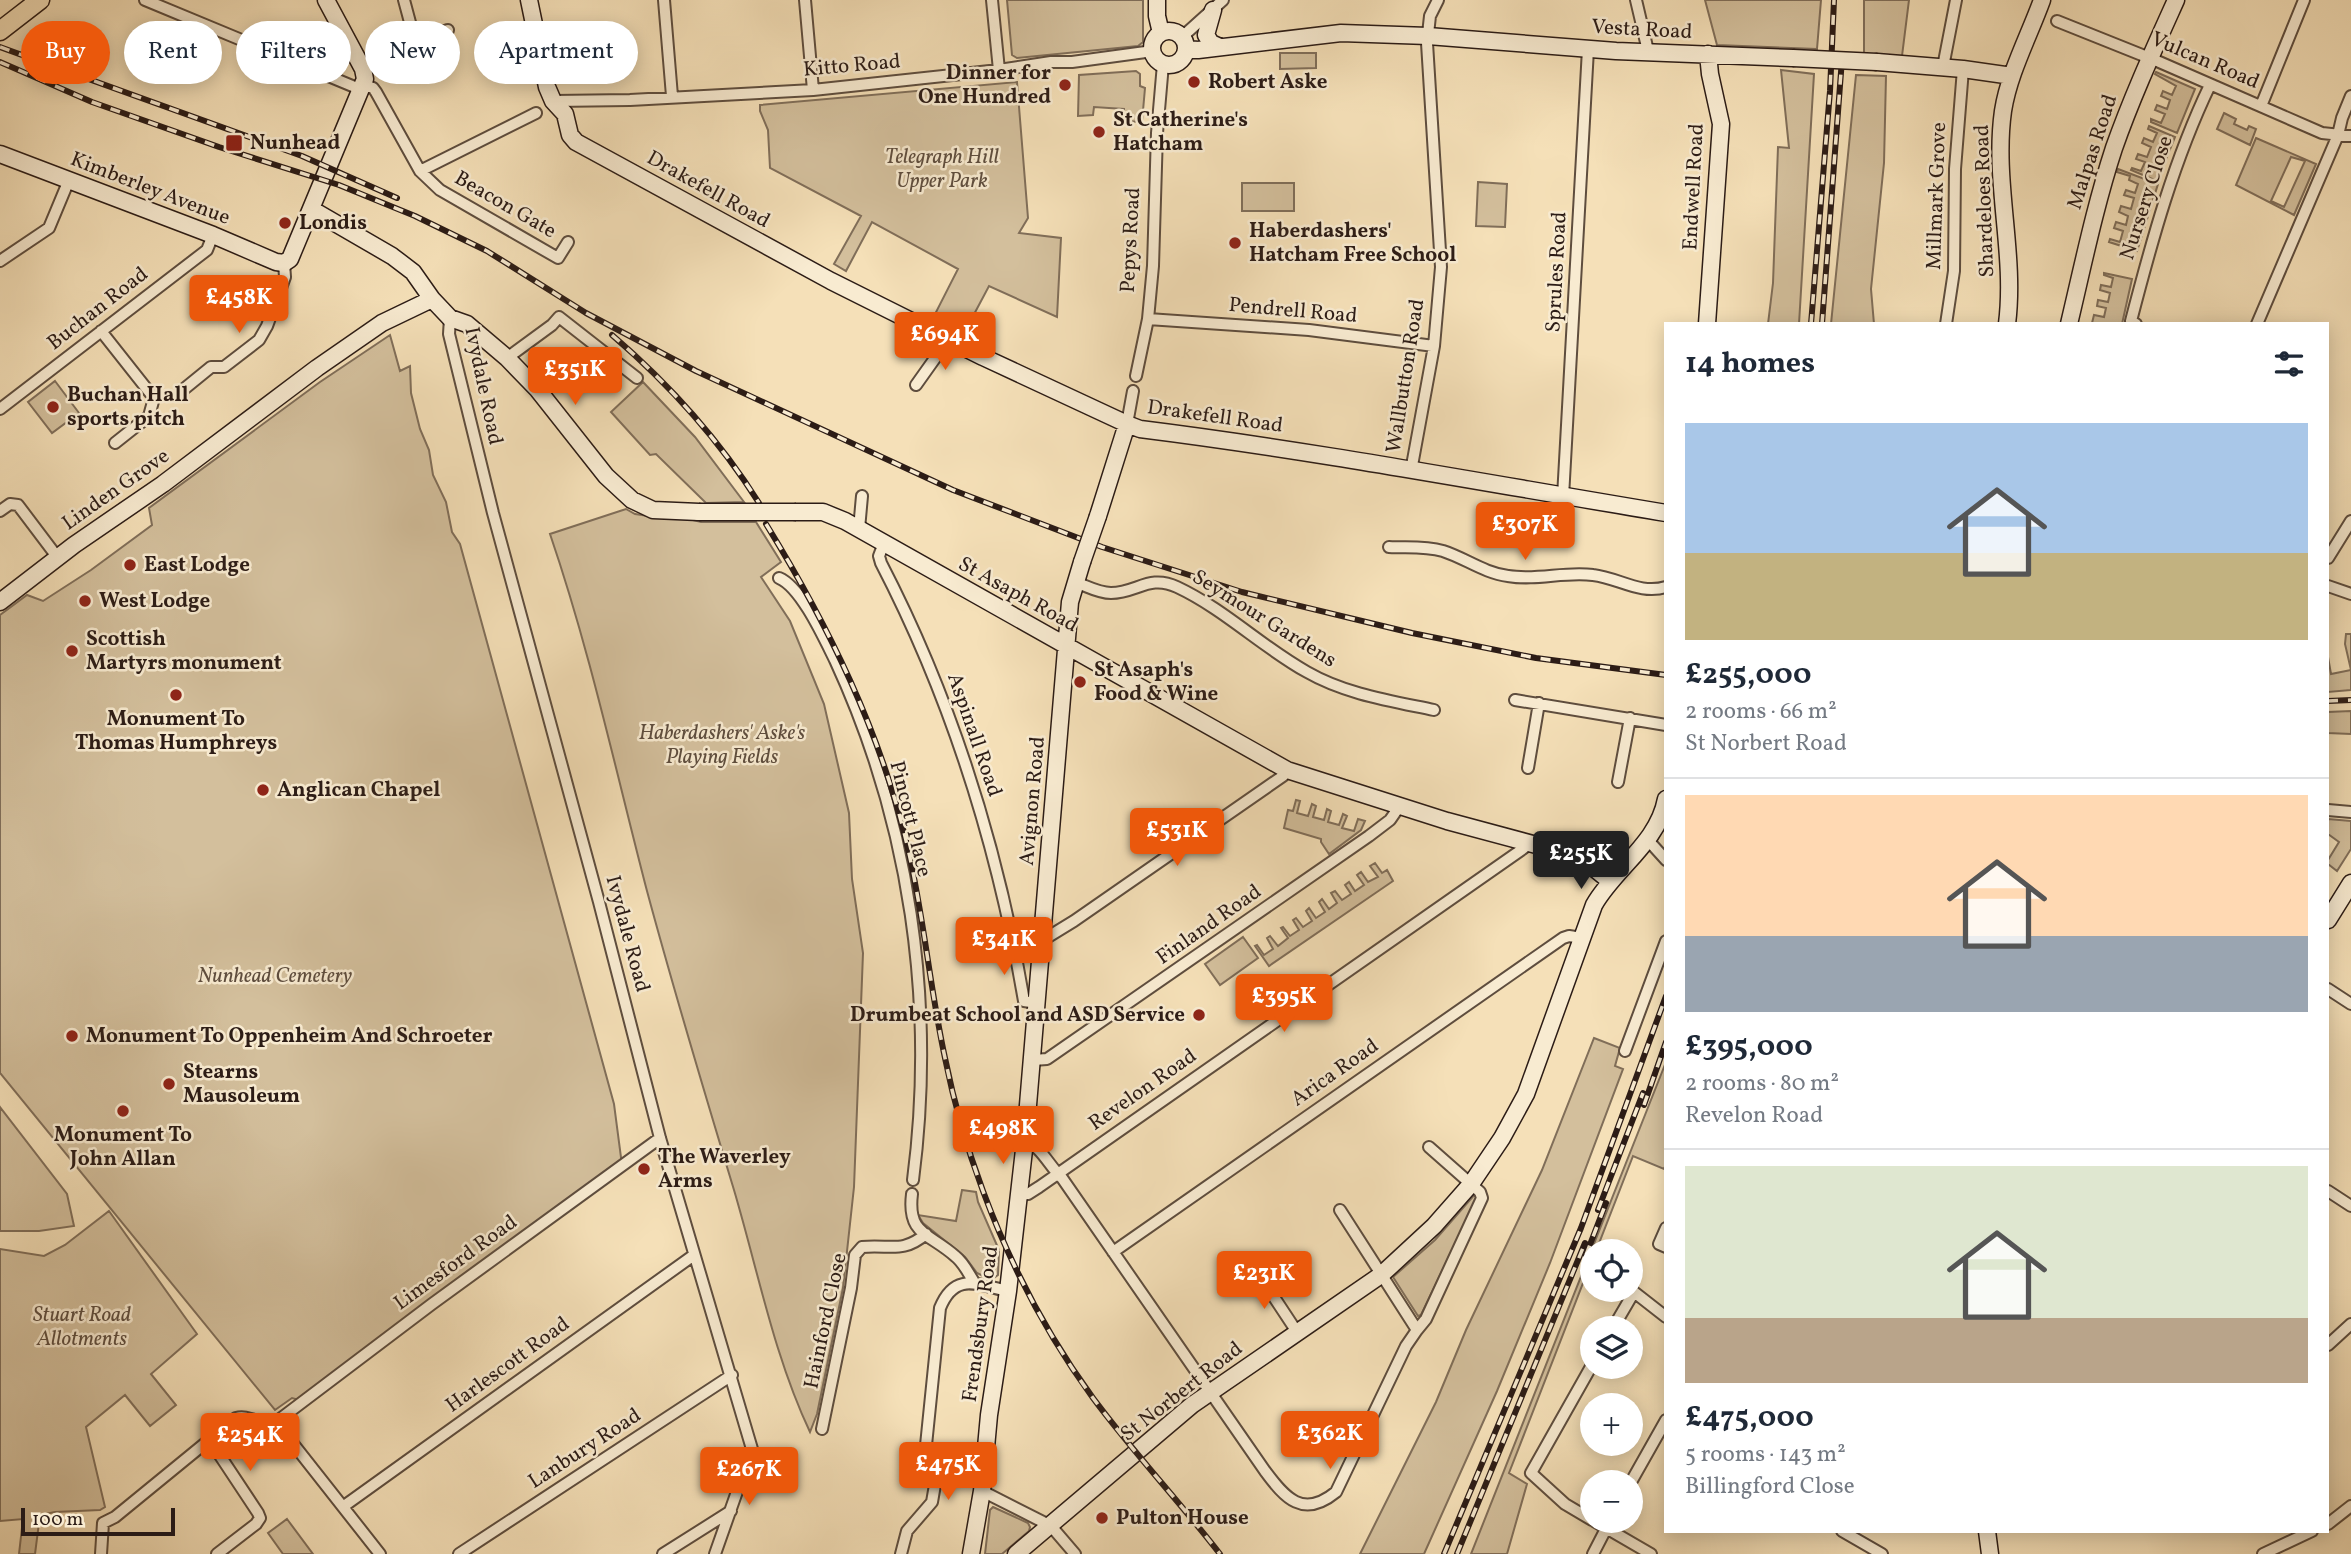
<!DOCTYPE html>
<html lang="en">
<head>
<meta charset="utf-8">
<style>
	:root { --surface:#fff; --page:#f2f2f3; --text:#1f2937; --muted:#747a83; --line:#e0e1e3; --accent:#ea580c }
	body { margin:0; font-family:Vollkorn,serif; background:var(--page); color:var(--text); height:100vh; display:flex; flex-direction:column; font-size:26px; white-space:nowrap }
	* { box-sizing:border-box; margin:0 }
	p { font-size:23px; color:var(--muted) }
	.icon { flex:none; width:38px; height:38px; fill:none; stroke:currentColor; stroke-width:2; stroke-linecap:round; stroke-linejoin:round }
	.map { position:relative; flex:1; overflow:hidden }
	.side { position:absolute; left:1664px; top:322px; width:665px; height:1211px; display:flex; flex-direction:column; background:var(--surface); border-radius:0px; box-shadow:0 4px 18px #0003 }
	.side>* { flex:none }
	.hud { position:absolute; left:21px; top:21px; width:665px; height:63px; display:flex; gap:14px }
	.controls { position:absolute; left:1580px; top:1239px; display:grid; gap:14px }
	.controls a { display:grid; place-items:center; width:63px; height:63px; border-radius:50%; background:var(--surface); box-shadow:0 4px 18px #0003; font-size:35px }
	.scale { position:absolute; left:21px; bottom:18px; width:154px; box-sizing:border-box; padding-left:7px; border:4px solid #2c1c16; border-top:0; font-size:19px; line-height:24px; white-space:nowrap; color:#2c1c16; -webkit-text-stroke:5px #f8ebd1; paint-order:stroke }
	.price { position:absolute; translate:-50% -60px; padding:0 16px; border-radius:7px; background:var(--accent); color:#fff; font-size:23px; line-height:46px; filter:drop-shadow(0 2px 4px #0008) }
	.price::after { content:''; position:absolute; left:50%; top:42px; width:21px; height:16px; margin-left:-10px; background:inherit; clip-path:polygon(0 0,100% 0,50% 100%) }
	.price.current { background:#222; color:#fff }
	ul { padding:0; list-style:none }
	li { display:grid; align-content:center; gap:14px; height:371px; padding:0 21px }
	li+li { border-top:2px solid var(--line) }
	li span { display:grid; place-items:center; height:217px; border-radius:0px; color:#555 }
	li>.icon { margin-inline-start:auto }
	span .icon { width:126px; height:126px; fill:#fffc; stroke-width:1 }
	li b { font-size:30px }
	h2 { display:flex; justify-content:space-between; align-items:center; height:84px; padding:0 21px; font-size:30px }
	.pill { padding:0 24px; border-radius:32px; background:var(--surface); box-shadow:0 4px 18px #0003; font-size:24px; line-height:63px }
	.pill.current { background:var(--accent); color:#fff }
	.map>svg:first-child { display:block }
</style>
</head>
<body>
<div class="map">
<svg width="2351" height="1554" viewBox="0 0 2351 1554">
	<rect width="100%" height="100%" fill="#f5e0b8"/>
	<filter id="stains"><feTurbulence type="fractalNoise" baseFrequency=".00286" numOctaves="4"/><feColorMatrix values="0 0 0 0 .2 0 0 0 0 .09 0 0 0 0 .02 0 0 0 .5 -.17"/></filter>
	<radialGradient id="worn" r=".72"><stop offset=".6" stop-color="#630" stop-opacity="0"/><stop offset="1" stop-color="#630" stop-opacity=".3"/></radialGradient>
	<path fill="#d3bf9c" stroke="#806e59" stroke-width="2" fill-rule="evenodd" d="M1007,0H1143V42L1138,46L1017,58L1012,55Z
		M1705,0H1821L1817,49L1717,45Z
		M1864,0H1909L1902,56L1864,54Z
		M1280,53H1316V68L1280,69Z
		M1781,70L1814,74L1799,324H1768L1773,283L1778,147L1789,148Z
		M1136,71L1140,74V86L1145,88L1142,122L1124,121V109L1094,107L1093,115L1078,116L1079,75Z
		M2156,72L2195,89L2177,133L2151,122V119L2161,123L2165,114L2155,110L2157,105L2167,109L2170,100L2161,96L2163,91L2172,95L2176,86L2155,74Z
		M1856,75L1886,76L1884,163L1871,289L1874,324H1831Z
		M1017,82L1028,218L1019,233L1061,238L1057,317L989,286L963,335L933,318L958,269L872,222L846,271L834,264L861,216L770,168L768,130L760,111V105Z
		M2224,113L2236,119L2234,124L2247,130L2249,126L2256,129L2250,145L2217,129Z
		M2149,126L2175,137L2157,181L2131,170L2132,168L2141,171L2145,162L2136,159L2138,154L2147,157L2151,147L2142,143L2144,138L2153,142L2157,133L2148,129Z
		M2256,138L2316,164L2294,215L2236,185ZM2291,157L2305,161L2284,207L2271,201Z
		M2118,169L2158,184L2137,251L2109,242L2110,239L2120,242L2123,231L2114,228L2116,222L2126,225L2128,216L2119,212L2121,206L2131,209L2134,198L2124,195L2126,190L2135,193L2138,184L2129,180L2130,176L2117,172Z
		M1478,182L1507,184L1505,227L1476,226Z
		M1242,183H1294V211H1242Z
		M2104,273L2132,279L2122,324L2092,323L2094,315L2104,317L2106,308L2097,306L2098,300L2108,302L2110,293L2100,290L2101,285L2111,287L2113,278L2104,275Z
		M390,335L400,371L410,366L411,393L420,429L429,450L433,475L446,502L452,532L460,544L614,1104L622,1165L303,1401L292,1398L275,1410L0,1073V615L27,595L43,601L91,570L152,525L149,508L320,382Z
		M55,381L79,413L52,433L28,402Z
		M643,382L695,437L744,502L706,503L656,454L650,455L611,412Z
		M626,509L635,514L669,519L685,518L701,522H756L781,562L761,577L790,621L824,704L849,813L852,879L863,953L854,1187L843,1288L817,1414L810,1432C774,1356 758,1271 734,1190C704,1091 674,991 647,891C616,772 590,651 550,534Z
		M2346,634H2351V690L2328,692V657L2331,674L2351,670L2345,644Z
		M2351,711V734L2328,733V712Z
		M1296,800L1300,801L1297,813L1308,816L1312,804L1316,806L1313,817L1324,820L1327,809L1331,811L1328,822L1339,825L1343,814L1347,816L1342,828L1354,831L1358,819L1365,821L1361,830L1329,854L1321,842V839L1284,828L1288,810L1293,811Z
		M2328,819L2351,821V849L2337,871L2328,864V860L2339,842L2328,834Z
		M1375,863L1382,873L1387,870L1393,881L1269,966L1255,946L1257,945L1264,955L1273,949L1267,938L1270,936L1278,946L1288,938L1281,928L1283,927L1290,936L1299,930L1293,920L1296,918L1303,927L1312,921L1306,911L1309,908L1316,918L1325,912L1319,902L1322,899L1329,909L1337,903L1331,893L1335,891L1342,900L1351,894L1345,885L1349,882L1355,891L1364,885L1357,875L1361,872L1368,882L1378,877L1370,866Z
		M1243,937L1258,958L1220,985L1205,964Z
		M1594,1038L1620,1048L1615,1066L1623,1069L1550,1263L1497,1391L1424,1554H1360L1436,1402L1466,1330L1542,1170Z
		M1666,1062V1164L1664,1169L1633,1156L1596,1251H1592V1260L1509,1473L1527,1484L1507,1554H1471Z
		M0,1107L67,1194L74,1226L39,1231H0Z
		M962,1190L976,1192L978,1202L999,1250L998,1275L991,1280L977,1273L965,1257L923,1223L918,1215L956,1221Z
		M1476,1193L1478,1195L1474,1204L1421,1315L1418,1316L1393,1277L1435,1240Z
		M109,1211L197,1334L151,1374L176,1405L150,1426L125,1395L86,1427L105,1507L100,1510L55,1512L40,1515L35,1554H19L23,1519L0,1521V1249L44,1256L65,1245Z
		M993,1507L1028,1523L1030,1527L1029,1531L1002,1554H985L990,1510Z
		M287,1519L313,1554H283L268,1533Z"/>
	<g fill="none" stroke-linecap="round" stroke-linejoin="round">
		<g stroke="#5e4d3e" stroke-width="14">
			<path id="street" d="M145,0L362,90
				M404,0L415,41
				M664,0L672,96
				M805,0L813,90
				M992,0L999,70
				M1636,0L1648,51
				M2057,21L2157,61L2322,133L2351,136
				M1182,37L1223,0
				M1943,67L1956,0
				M363,69L415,41L448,30
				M364,85L373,88L376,92L420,171L440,190L558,258L568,242
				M553,101L630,100L813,90L999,70L1051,62H1072L1153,51
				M2261,106L2304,0
				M420,171L536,113
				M0,261L49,228L69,180
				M450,318L449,334L493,513L599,902L660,1138L752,1449L715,1554
				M1148,319L1309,330L1434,346
				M1946,324L1954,271L1955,169L1963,69
				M2136,324L2131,321C2152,240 2174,160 2210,85
				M2257,324L2338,135L2342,118L2351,96
				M101,331L154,398L149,416L115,443
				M507,358L552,325L559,317L637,378
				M1136,376L1148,319L1153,266L1157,133L1163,64
				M916,385L948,340
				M184,389L211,367H224L259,340L267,326L285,277L284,263
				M0,409L207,250L213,235
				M1127,424L1133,391
				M1411,471L1434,346L1441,267L1427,43L1430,16L1438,0
				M1563,497L1588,49
				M0,511L10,504L18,505L58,558
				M859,529L862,496
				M884,543L879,556L881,563C952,700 998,849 1024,1001L1037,1003
				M1389,547C1407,548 1425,546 1443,551C1465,558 1484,573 1508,576C1537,581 1565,571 1593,575C1619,578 1640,595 1666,587
				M2328,558L2351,521
				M779,578C801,587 824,638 835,660C910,822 936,1003 913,1180
				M1075,582C1087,586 1098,593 1111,593C1137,593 1149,574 1177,587C1224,609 1262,647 1307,672C1345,694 1391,701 1434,710
				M2328,586L2351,594
				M1515,700L1666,725
				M1528,768L1539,703
				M1618,782L1630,718
				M2328,810L2351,812
				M1647,839L1666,860
				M1043,940L1074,921L1283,776L1287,770
				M1015,948L1042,947
				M2328,989L2351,1004
				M1625,1051L1666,941
				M1033,1060L1047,1059L1369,836L1390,820L1399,807
				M1025,1141C1041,1146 1049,1166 1062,1178L1265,1471C1285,1498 1303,1519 1336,1492L1406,1346L1417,1330
				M2328,1191L2351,1206
				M912,1194C907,1235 929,1233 955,1256C964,1263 968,1273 974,1282
				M1018,1195L1028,1194L1039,1187L1524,848L1525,841
				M1340,1210L1417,1330L1426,1319L1482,1198L1480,1192L1429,1147
				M1666,1228L1659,1244L1666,1247
				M1113,1252L1563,938L1569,936L1582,938
				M1258,1273L1297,1332
				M1613,1328L1634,1292L1666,1317
				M2328,1345L2351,1324
				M1592,1365L1531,1473L1565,1504L1592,1520
				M276,1422L380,1554
				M822,1429L851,1288L855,1255L862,1247C890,1244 902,1254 926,1234
				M209,1439L258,1513L260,1518L256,1524L217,1554
				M1631,1482L1666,1420
				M982,1491L1051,1526L1075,1554
				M344,1506L694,1255
				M1594,1521L1651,1554
				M2328,1524L2351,1506
				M1842,1531L1882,1554
				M101,1554L103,1523L115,1517L236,1418C250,1414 261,1427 276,1422L432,1304L660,1138
				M459,1554L732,1375
				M663,1554L731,1511
				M901,1554L907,1531L932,1502L936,1479L933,1461L925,1455L940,1308C955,1271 978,1285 1008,1291
				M1593,1554L1610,1521
				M2263,1554L2312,1531"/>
		</g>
		<g stroke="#2c1c16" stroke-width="19">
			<path id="secondary" d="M529,0L547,87L553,101L565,114L570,135L576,142L831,281L983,357L1127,424L1140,429C1316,451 1491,484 1666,513
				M1157,0V16L1161,33
				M1213,10L1206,35L1211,43L1220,47
				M1152 48a17 17 0 1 1 34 0a17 17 0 1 1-34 0Z
				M1186,49L1198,50L1341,33L1428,36L1616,51L1793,58
				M1877,62L1963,69L2012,76
				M0,154L213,235L276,262L284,263L290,259L365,79L363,69L326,0
				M311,209L392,256L413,272L432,299L450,318L467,324L507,358L538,390L606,476L632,500L653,510L699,512
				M1707,324L1721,124L1710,74L1708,54
				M2007,324C2016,253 1993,182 2003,111C2009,73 2029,36 2042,0
				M2069,324C2083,265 2095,206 2114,148C2132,97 2154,49 2176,0
				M796,512H823L845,521L1287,770L1447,821L1570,854L1584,860L1610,881
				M1098,516L1127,424
				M0,602L74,545L163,484L317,368L382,323L432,299
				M2328,920L2351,883
				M1987,1531L1990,1554
				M971,1554L982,1491L989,1415L1008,1291L1025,1141L1070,602L1082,562
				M1016,1554L1192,1405L1381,1275L1434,1226L1471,1184L1502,1138L1526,1094L1594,905C1615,868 1658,843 1666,799"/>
		</g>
		<g stroke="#2c1c16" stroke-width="21">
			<path id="primary" d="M0,31L40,0"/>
		</g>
		<use href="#street" stroke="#f8ebd1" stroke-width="10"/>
		<use href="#secondary" stroke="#f8ebd1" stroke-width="16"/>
		<use href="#primary" stroke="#f5e0b8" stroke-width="18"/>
		<g stroke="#2c1c16" stroke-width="6">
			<path id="rail" d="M0,47L302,156L397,198
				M0,62L92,102L219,147L339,185L415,216L487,251L586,313L696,371L953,490L1102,547L1242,592L1412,633L1536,658L1666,675
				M1811,324L1830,91L1834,0
				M1822,324L1842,59
				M612,335C668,383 720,441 759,503
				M766,524C828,625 881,732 908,849C924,918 930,989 945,1058C954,1103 967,1148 983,1191C1010,1264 1047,1335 1093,1398C1133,1452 1179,1501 1220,1554
				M2328,701L2351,700
				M1644,1105L1666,1042
				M1598,1210L1643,1093
				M1586,1255L1606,1203
				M1444,1554L1581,1228L1666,996
				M1457,1554L1585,1243"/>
		</g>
		<use href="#rail" stroke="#f8ebd1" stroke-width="3.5" stroke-dasharray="10" stroke-linecap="butt"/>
		<g stroke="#2c1c16" stroke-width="19" stroke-linecap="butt">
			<path id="secondary-bridge" d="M1793,58L1877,62
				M699,512H796
				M1082,562L1098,516"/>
		</g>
		<use href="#secondary-bridge" stroke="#f8ebd1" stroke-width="16"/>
	</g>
	<g fill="#8f2418" stroke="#f8ebd1" stroke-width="2.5">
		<circle cx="1194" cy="82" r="7"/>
		<circle cx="1065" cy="85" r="7"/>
		<circle cx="1099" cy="132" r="7"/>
		<rect x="225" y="134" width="18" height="18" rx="3.5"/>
		<circle cx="285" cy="223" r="7"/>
		<circle cx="1235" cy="243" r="7"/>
		<circle cx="53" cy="407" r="7"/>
		<circle cx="130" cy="565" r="7"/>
		<circle cx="85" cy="601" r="7"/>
		<circle cx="72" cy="651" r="7"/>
		<circle cx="1080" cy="682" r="7"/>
		<circle cx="176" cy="695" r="7"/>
		<circle cx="263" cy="790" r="7"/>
		<circle cx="1199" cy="1015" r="7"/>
		<circle cx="72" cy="1036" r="7"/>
		<circle cx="169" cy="1084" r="7"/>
		<circle cx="123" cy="1111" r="7"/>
		<circle cx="644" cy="1169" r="7"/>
		<circle cx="1102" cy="1518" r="7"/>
	</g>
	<g text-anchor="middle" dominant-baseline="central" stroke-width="5" stroke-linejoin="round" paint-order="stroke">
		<g font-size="21" fill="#2c1c16" stroke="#f8ebd1">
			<text transform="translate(1642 30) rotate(3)">Vesta Road</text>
			<text transform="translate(2205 61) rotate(23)">Vulcan Road</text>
			<text transform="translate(852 66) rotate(-5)">Kitto Road</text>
			<text transform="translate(2093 152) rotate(-72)">Malpas Road</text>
			<text transform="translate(1694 187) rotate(-87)">Endwell Road</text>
			<text transform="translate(150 189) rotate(21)">Kimberley Avenue</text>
			<text transform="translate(708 190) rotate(29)">Drakefell Road</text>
			<text transform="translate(1937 196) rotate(-88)">Millmark Grove</text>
			<text transform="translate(2147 198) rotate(-72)">Nursery Close</text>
			<text transform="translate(1985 201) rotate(-92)">Shardeloes Road</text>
			<text transform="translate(505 205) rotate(30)">Beacon Gate</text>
			<text transform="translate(1131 240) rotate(-87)">Pepys Road</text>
			<text transform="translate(1557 272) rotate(-87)">Sprules Road</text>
			<text transform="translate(98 309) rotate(-38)">Buchan Road</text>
			<text transform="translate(1293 311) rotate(5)">Pendrell Road</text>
			<text transform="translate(1406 376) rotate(-81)">Wallbutton Road</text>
			<text transform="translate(483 386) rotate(78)">Ivydale Road</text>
			<text transform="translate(1215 417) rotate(8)">Drakefell Road</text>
			<text transform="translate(116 490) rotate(-35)">Linden Grove</text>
			<text transform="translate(1018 595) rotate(29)">St Asaph Road</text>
			<text transform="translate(1264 619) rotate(32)">Seymour Gardens</text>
			<text transform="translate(974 735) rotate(71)">Aspinall Road</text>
			<text transform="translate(1033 801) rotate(-85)">Avignon Road</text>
			<text transform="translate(910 819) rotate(76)">Pincott Place</text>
			<text transform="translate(1209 925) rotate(-35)">Finland Road</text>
			<text transform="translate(627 934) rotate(75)">Ivydale Road</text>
			<text transform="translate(1335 1073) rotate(-35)">Arica Road</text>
			<text transform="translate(1143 1090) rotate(-35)">Revelon Road</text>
			<text transform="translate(456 1263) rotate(-36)">Limesford Road</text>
			<text transform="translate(826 1321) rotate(-78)">Hainford Close</text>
			<text transform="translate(981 1324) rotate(-82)">Frendsbury Road</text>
			<text transform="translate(508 1365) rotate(-36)">Harlescott Road</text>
			<text transform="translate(1182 1392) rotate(-38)">St Norbert Road</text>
			<text transform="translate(585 1449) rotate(-33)">Lanbury Road</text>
		</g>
		<g font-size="21" font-weight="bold" fill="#2c1c16" stroke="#f8ebd1" text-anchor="start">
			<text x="1051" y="73" text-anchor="end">Dinner for<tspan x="1051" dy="24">One Hundred</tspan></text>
			<text x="1208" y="82">Robert Aske</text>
			<text x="1113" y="120">St Catherine's<tspan x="1113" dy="24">Hatcham</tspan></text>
			<text x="250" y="143">Nunhead</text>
			<text x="299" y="223">Londis</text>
			<text x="1249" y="231">Haberdashers'<tspan x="1249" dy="24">Hatcham Free School</tspan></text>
			<text x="67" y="395">Buchan Hall<tspan x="67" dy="24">sports pitch</tspan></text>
			<text x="144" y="565">East Lodge</text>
			<text x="99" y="601">West Lodge</text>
			<text x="86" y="639">Scottish<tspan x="86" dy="24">Martyrs monument</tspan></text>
			<text x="1094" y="670">St Asaph's<tspan x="1094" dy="24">Food &amp; Wine</tspan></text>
			<text x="176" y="719" text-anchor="middle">Monument To<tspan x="176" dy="24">Thomas Humphreys</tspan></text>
			<text x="277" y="790">Anglican Chapel</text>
			<text x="1185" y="1015" text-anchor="end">Drumbeat School and ASD Service</text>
			<text x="86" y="1036">Monument To Oppenheim And Schroeter</text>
			<text x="183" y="1072">Stearns<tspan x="183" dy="24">Mausoleum</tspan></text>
			<text x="123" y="1135" text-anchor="middle">Monument To<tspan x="123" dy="24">John Allan</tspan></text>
			<text x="658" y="1157">The Waverley<tspan x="658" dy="24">Arms</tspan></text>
			<text x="1116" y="1518">Pulton House</text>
		</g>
		<g font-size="21" font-style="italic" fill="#5e4d3e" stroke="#f8ebd1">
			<text x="942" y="157">Telegraph Hill<tspan x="942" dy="24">Upper Park</tspan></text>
			<text x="722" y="733">Haberdashers' Aske's<tspan x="722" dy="24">Playing Fields</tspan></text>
			<text x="275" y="976">Nunhead Cemetery</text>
			<text x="82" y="1315">Stuart Road<tspan x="82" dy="24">Allotments</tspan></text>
		</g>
	</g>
	<rect width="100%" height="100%" filter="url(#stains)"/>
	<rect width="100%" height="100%" fill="url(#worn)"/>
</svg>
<div class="controls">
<a><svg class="icon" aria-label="locate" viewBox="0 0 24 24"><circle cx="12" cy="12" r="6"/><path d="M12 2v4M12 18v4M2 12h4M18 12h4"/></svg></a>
<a><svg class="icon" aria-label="layers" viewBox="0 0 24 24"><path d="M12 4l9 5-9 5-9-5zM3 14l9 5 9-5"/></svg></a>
<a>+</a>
<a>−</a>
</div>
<div class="scale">100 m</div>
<b class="price" style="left:239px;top:335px">£458K</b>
<b class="price" style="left:945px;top:372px">£694K</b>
<b class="price" style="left:575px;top:407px">£351K</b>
<b class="price" style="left:1525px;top:562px">£307K</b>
<b class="price" style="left:1177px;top:868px">£531K</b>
<b class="price current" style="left:1581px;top:891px">£255K</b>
<b class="price" style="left:1004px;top:977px">£341K</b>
<b class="price" style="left:1284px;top:1034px">£395K</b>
<b class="price" style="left:1003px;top:1166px">£498K</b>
<b class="price" style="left:1264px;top:1311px">£231K</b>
<b class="price" style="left:1330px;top:1471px">£362K</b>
<b class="price" style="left:250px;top:1473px">£254K</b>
<b class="price" style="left:948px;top:1502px">£475K</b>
<b class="price" style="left:749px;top:1507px">£267K</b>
<div class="hud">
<a class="pill current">Buy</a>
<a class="pill">Rent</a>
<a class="pill">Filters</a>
<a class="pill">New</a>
<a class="pill">Apartment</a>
</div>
<section class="side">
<h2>14 homes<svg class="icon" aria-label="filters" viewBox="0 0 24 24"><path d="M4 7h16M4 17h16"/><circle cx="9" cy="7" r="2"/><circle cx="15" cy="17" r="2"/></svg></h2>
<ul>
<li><span style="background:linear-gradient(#a9c7e8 60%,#c2b280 0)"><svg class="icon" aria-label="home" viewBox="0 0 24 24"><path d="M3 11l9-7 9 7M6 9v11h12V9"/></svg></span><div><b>£255,000</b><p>2 rooms · 66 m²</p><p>St Norbert Road</p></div></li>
<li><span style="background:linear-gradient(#ffd9b3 65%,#9aa5b1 0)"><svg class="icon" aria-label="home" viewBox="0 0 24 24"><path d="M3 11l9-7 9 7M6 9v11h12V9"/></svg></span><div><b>£395,000</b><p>2 rooms · 80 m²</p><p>Revelon Road</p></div></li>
<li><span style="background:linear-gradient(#dfe7d0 70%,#b9a48a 0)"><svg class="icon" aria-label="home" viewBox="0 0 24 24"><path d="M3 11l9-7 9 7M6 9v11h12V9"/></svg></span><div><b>£475,000</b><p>5 rooms · 143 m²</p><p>Billingford Close</p></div></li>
</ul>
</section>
</div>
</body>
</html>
